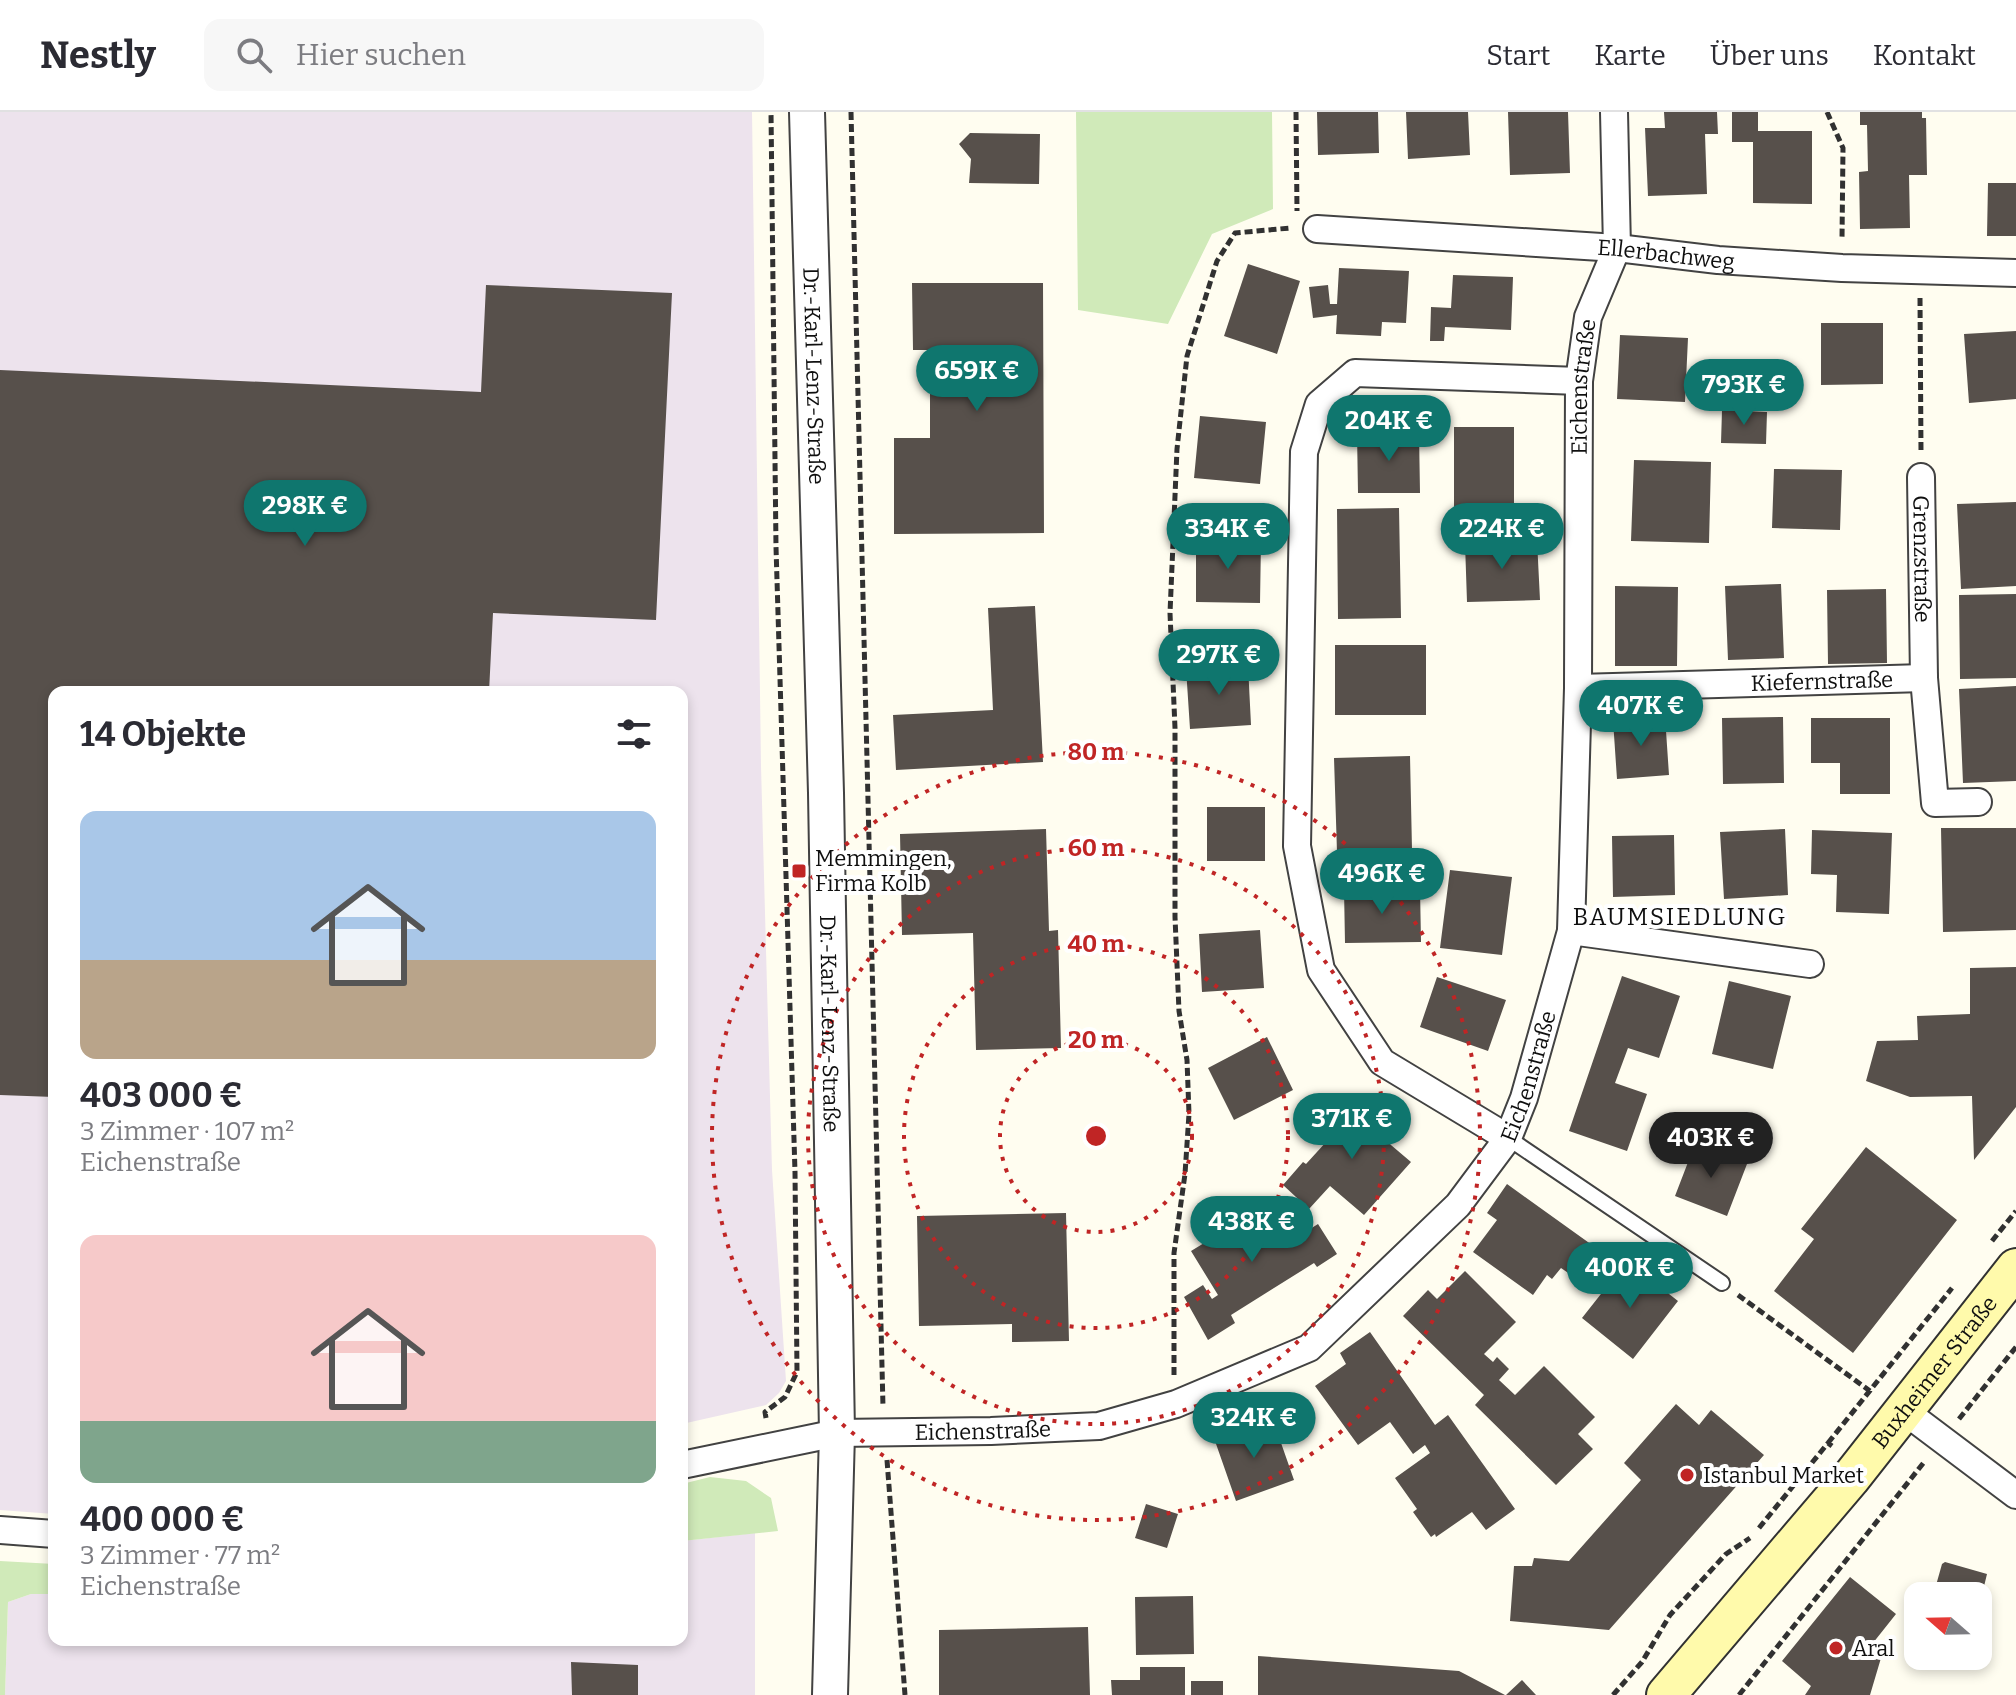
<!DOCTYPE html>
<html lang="de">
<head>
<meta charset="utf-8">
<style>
	:root { --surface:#fff; --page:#f7f7f7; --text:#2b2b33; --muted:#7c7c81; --line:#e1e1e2; --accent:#0f766e }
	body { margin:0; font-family:Bitter,serif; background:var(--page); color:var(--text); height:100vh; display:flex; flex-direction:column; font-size:30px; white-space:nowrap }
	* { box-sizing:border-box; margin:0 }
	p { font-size:26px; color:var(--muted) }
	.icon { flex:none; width:44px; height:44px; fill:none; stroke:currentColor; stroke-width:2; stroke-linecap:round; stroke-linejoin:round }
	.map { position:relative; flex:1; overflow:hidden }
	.details { position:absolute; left:48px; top:574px; width:640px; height:960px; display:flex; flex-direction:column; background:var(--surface); border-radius:16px; box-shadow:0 4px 12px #0003 }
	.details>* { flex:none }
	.needle { width:52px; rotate:290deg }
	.buttons { position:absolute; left:1904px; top:1470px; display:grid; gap:16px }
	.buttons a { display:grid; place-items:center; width:88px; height:88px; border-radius:16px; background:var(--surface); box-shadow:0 4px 12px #0003; font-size:40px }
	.price { position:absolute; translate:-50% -68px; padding:0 18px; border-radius:28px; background:var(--accent); color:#fff; font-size:26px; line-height:52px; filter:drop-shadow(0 2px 4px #0008) }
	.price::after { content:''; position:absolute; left:50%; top:48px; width:24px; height:18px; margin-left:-12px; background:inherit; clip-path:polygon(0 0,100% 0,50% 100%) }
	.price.selected { background:#222; color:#fff }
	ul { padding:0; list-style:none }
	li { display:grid; align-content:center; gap:16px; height:424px; padding:0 32px }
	li span { display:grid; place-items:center; height:248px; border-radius:16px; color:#555 }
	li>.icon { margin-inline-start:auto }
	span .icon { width:144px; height:144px; fill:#fffc; stroke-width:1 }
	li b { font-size:34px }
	h2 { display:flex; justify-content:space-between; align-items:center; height:96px; padding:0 32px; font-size:34px }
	header { display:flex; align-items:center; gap:48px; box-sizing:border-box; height:112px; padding:0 40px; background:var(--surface); border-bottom:2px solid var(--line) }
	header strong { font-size:38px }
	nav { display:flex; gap:44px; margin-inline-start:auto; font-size:28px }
	.search { width:560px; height:72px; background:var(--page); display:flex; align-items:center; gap:20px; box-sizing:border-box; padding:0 28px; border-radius:16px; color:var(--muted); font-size:30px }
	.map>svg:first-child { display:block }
</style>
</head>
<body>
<header>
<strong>Nestly</strong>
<div class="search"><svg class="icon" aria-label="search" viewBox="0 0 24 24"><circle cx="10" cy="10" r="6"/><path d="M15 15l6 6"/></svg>Hier suchen</div>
<nav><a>Start</a><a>Karte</a><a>Über uns</a><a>Kontakt</a></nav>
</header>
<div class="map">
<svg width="2016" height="1583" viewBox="0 0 2016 1583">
	<rect width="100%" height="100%" fill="#fffdf0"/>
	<path fill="#ede3ed" d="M0,0H752L761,654L772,1058L786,1269L779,1281L766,1293L682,1312V580H54V1402L0,1398Z
		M755,1421V1583H5L8,1490L31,1482H54V1528H682V1429Z"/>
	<path fill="#d0eab9" d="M1076,0H1272L1273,97L1212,122L1168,212L1078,198Z
		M710,1365L746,1369L771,1386L778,1419L682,1429V1372Z
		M0,1449L54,1452V1482H31L8,1490L5,1583H0Z"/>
	<path fill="#57504b" d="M1317,0H1378L1379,41L1318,43Z
		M1406,0H1468L1470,43L1408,47Z
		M1508,0H1568L1570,61L1510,63Z
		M1664,0H1717L1718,22H1705L1707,82L1648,84L1645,16H1665Z
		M1732,0H1758V19H1812V92L1753,91V30H1732Z
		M1860,0H1922V6H1926L1927,63H1909L1910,116L1860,117L1859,60L1868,59L1867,13H1860Z
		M970,21L1040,22L1039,72L969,71L971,47L959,32Z
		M1988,71H2016V124H1987Z
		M1248,152L1300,169L1277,242L1224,224Z
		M1339,156L1409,159L1406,211L1382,210L1381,224L1359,223L1336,222L1337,203L1313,206L1309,175L1328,173L1330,192H1337Z
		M1453,163L1513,165L1511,218L1445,215L1444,229H1430L1431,195L1451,196Z
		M912,171H1043L1044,421L894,422V326H930V238H913Z
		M486,173L672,181L656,508L493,501L489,580H54V985L0,983V258L481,280Z
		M1821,211H1883V272L1821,273Z
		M2016,219V287L1969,291L1964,222Z
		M1620,223L1688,226L1685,290L1617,287Z
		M1722,298L1767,300L1766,332L1721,331Z
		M1200,304L1266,310L1260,372L1194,366Z
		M1454,315H1514V398H1454Z
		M1419,320L1420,381H1358L1357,321Z
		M1634,348L1711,350L1709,431L1631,429Z
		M1774,357L1842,358L1840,418L1772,416Z
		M2016,390V474L1961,477L1957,392Z
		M1399,396L1401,506L1338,507L1337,397Z
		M1196,428H1261L1260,491L1196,490Z
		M1537,428L1540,488L1467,490L1465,431Z
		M1781,472L1784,546L1728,548L1725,474Z
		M1615,474L1678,475L1677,554H1615Z
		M1886,477L1887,551L1828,552L1827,478Z
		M2016,482V566L1960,567L1959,483Z
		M1035,494L1043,650L896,658L893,603L993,598L988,496Z
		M1335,533H1426V603H1335Z
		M1248,553L1251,613L1190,617L1186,556Z
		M2016,574V669L1963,671L1959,577Z
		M1665,604L1669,663L1617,667L1613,608Z
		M1783,605L1784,671L1723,672L1722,606Z
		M1811,606H1890V682H1840V651H1811Z
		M1410,644L1412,737L1337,740L1334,646Z
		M1207,695H1265V749H1207Z
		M1941,716H2016V818L1943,820Z
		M1046,717L1049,819L1058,818L1061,936L976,938L973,821L902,823L900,722Z
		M1785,717L1788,783L1724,787L1720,720Z
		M1812,718L1892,721L1889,802L1836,800L1837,763L1811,762Z
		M1674,723L1675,783L1613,785L1612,724Z
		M1450,758L1512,765L1502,843L1440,836Z
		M1420,776L1421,830L1345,831L1344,777Z
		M1260,818L1264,876L1202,880L1199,822Z
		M2016,855V995L1974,1048L1972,984L1910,985L1866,969L1877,929L1918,928L1917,904L1970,902V856Z
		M1622,864L1680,884L1659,946L1628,936L1615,971L1647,982L1627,1039L1569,1019Z
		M1437,865L1506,888L1488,939L1420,915Z
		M1729,869L1791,884L1773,957L1712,942Z
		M1267,925L1293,978L1234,1008L1208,956Z
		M1361,981L1391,1007L1378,1022L1411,1050L1364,1103L1330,1074L1309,1097L1283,1073L1303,1050L1306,1052L1348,1006L1343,1001Z
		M1695,1032L1747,1052L1727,1104L1675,1084Z
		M1866,1035L1957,1108L1853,1241L1774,1179L1814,1127L1801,1117Z
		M1507,1072L1599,1138L1577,1167L1561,1156L1552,1167L1547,1163L1533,1183L1473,1140L1497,1108L1487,1101Z
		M1275,1088L1299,1124L1318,1112L1337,1142L1317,1155L1314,1151L1231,1203L1235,1211L1208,1228L1184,1185L1203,1173L1212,1187L1218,1183L1191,1139Z
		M1066,1101L1069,1229L1012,1230V1212L919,1214L917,1104Z
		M1627,1149L1678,1189L1633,1247L1582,1206Z
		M1465,1159L1516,1210L1484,1242L1493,1250L1497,1245L1509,1257L1499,1268L1515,1283L1544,1254L1595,1305L1578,1322L1593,1337L1556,1373L1475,1293L1484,1283L1403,1204L1428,1178L1437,1187Z
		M1370,1220L1435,1313L1448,1303L1515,1397L1486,1418L1472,1400L1436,1425L1435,1422L1431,1425L1413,1400L1417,1397L1395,1366L1430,1341L1425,1333L1413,1342L1390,1310L1358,1333L1315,1274L1346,1252L1340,1241Z
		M1676,1292L1699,1313L1711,1298L1764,1343L1609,1518L1510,1509L1514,1454H1532L1534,1446L1569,1449L1641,1368L1624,1351Z
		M1273,1308L1294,1368L1236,1389L1215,1329Z
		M1146,1392L1178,1402L1167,1436L1135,1426Z
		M1945,1450L1987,1462L1979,1495L1978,1484H1933L1942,1452Z
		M1850,1465L1896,1502L1869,1536L1881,1546L1870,1583H1805L1811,1574L1782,1549Z
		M1193,1484L1194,1542L1136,1543L1135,1485Z
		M1088,1515L1090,1583H939V1518Z
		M1258,1544L1459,1559L1505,1583H1258Z
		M571,1550L638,1553V1583H572Z
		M1140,1555H1185V1583H1112L1111,1568H1140Z
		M1522,1568L1536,1583H1506Z
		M1191,1569H1223V1583H1191Z"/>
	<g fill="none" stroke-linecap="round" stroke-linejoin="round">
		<g stroke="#424242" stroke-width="18">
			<path id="service" d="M1508,1026L1722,1171"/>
		</g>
		<g stroke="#424242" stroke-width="30">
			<g id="minor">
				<path id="s1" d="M1317,117L1617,136L1718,148L1842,156L2016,161"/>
				<path id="s2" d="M1921,365L1924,566L1935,691L1978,690"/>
				<path id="s3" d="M1578,576L1924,566"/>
				<path d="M1571,819L1810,852"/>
				<path d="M1508,1026L1382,950L1321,858L1297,734L1304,340L1319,292L1355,261L1579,269"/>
				<path d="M1903,1298L2016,1383"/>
				<path id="s4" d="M682,1353L837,1321L991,1319L1099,1314L1176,1292L1309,1236L1458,1093L1508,1026L1524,986L1571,819L1578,576L1579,269L1588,205L1617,136L1614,0"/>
				<path d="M0,1418L54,1422"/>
			</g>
		</g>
		<g stroke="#424242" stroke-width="38">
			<g id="tertiary">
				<path id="s5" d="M807,0L826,681L837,1321L830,1583"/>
			</g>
		</g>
		<g stroke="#313131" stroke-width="42">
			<g id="secondary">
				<path id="s6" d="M1666,1583L1850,1367L2016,1156"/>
			</g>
		</g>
		<path stroke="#313131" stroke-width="5" stroke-dasharray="8 4" stroke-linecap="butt" d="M851,0L883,1295
			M1296,0L1297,99
			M1827,0L1843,36L1842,127
			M1920,186L1921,340
			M1992,1129L2016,1099
			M1738,1183L1870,1279
			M1174,1263V1141L1185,1062L1189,1002L1187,948L1179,899L1175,805V616L1170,501L1177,337L1187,244L1217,149L1235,121L1290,116
			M766,1306L765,1300L785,1285L797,1260L795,1060L776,435L771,0
			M1959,1307L2016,1235
			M1828,1331L1952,1176
			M887,1348L905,1583
			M1759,1416L1828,1331L1832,1334
			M1613,1583L1642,1550L1670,1503L1726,1442L1750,1426
			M1739,1583L1925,1349"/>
		<use href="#service" stroke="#fff" stroke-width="14"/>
		<use href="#minor" stroke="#fff" stroke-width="26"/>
		<use href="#tertiary" stroke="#fff" stroke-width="34"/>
		<use href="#secondary" stroke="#fffaab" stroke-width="38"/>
	</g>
	<g fill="none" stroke="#c02525" stroke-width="4" stroke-dasharray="4 8">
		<circle cx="1096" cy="1024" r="96"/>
		<circle cx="1096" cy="1024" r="192"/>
		<circle cx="1096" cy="1024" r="288"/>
		<circle cx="1096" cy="1024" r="384"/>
	</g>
	<g fill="#c02525" stroke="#fff" stroke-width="3">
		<rect x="791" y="751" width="16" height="16" rx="4"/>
		<circle cx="1687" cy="1363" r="8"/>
		<circle cx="1836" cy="1536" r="8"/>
	</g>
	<g text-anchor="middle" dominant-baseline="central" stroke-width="8" stroke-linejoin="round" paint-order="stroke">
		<g font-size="22" fill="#0f0f0f" stroke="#fff">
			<text stroke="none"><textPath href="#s1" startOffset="350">Ellerbachweg</textPath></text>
			<text stroke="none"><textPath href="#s5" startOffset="264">Dr.-Karl-Lenz-Straße</textPath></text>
			<text stroke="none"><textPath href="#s4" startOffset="1696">Eichenstraße</textPath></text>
			<text stroke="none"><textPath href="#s2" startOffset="82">Grenzstraße</textPath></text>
			<text stroke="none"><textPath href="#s3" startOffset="244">Kiefernstraße</textPath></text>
			<text stroke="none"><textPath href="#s5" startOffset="912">Dr.-Karl-Lenz-Straße</textPath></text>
			<text stroke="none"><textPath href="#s4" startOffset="1000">Eichenstraße</textPath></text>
			<text stroke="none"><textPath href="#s6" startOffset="420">Buxheimer Straße</textPath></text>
			<text stroke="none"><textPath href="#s4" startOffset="304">Eichenstraße</textPath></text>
		</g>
		<g font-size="22" fill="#0f0f0f" stroke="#fff" text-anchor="start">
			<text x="815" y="746">Memmingen,<tspan x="815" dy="25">Firma Kolb</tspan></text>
			<text x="1703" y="1363">Istanbul Market</text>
			<text x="1852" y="1536">Aral</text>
		</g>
		<g font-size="24" letter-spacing="2" fill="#0f0f0f" stroke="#fff">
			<text x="1680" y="805">BAUMSIEDLUNG</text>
		</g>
	</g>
	<circle cx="1096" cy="1024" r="12" fill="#c02525" stroke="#fff" stroke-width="4"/>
	<g font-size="24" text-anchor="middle" font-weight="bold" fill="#c02525" stroke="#fff" stroke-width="8" stroke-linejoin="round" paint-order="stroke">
		<text x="1096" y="648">80 m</text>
		<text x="1096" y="744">60 m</text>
		<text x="1096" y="840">40 m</text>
		<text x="1096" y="936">20 m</text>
	</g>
</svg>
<div class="buttons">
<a><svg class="needle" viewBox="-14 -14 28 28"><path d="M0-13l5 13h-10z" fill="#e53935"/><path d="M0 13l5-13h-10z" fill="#7c7c81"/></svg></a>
</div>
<b class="price" style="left:977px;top:301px">659K €</b>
<b class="price" style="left:1744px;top:315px">793K €</b>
<b class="price" style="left:1389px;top:351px">204K €</b>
<b class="price" style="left:305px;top:436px">298K €</b>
<b class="price" style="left:1228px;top:459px">334K €</b>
<b class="price" style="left:1502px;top:459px">224K €</b>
<b class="price" style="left:1219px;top:585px">297K €</b>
<b class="price" style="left:1641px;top:636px">407K €</b>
<b class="price" style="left:1382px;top:804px">496K €</b>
<b class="price" style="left:1352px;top:1049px">371K €</b>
<b class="price selected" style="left:1711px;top:1068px">403K €</b>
<b class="price" style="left:1252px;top:1152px">438K €</b>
<b class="price" style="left:1630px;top:1198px">400K €</b>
<b class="price" style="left:1254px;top:1348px">324K €</b>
<section class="details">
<h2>14 Objekte<svg class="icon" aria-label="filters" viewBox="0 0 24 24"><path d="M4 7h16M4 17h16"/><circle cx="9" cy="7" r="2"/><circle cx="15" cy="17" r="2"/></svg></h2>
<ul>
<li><span style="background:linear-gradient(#a9c7e8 60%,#b9a48a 0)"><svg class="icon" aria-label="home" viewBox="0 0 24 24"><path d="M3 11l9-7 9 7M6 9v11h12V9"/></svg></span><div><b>403 000 €</b><p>3 Zimmer · 107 m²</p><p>Eichenstraße</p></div></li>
<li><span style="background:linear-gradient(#f6c9c9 75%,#7fa58c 0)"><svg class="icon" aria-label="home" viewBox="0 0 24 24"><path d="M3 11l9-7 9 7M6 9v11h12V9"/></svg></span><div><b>400 000 €</b><p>3 Zimmer · 77 m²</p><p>Eichenstraße</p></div></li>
</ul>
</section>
</div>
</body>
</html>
